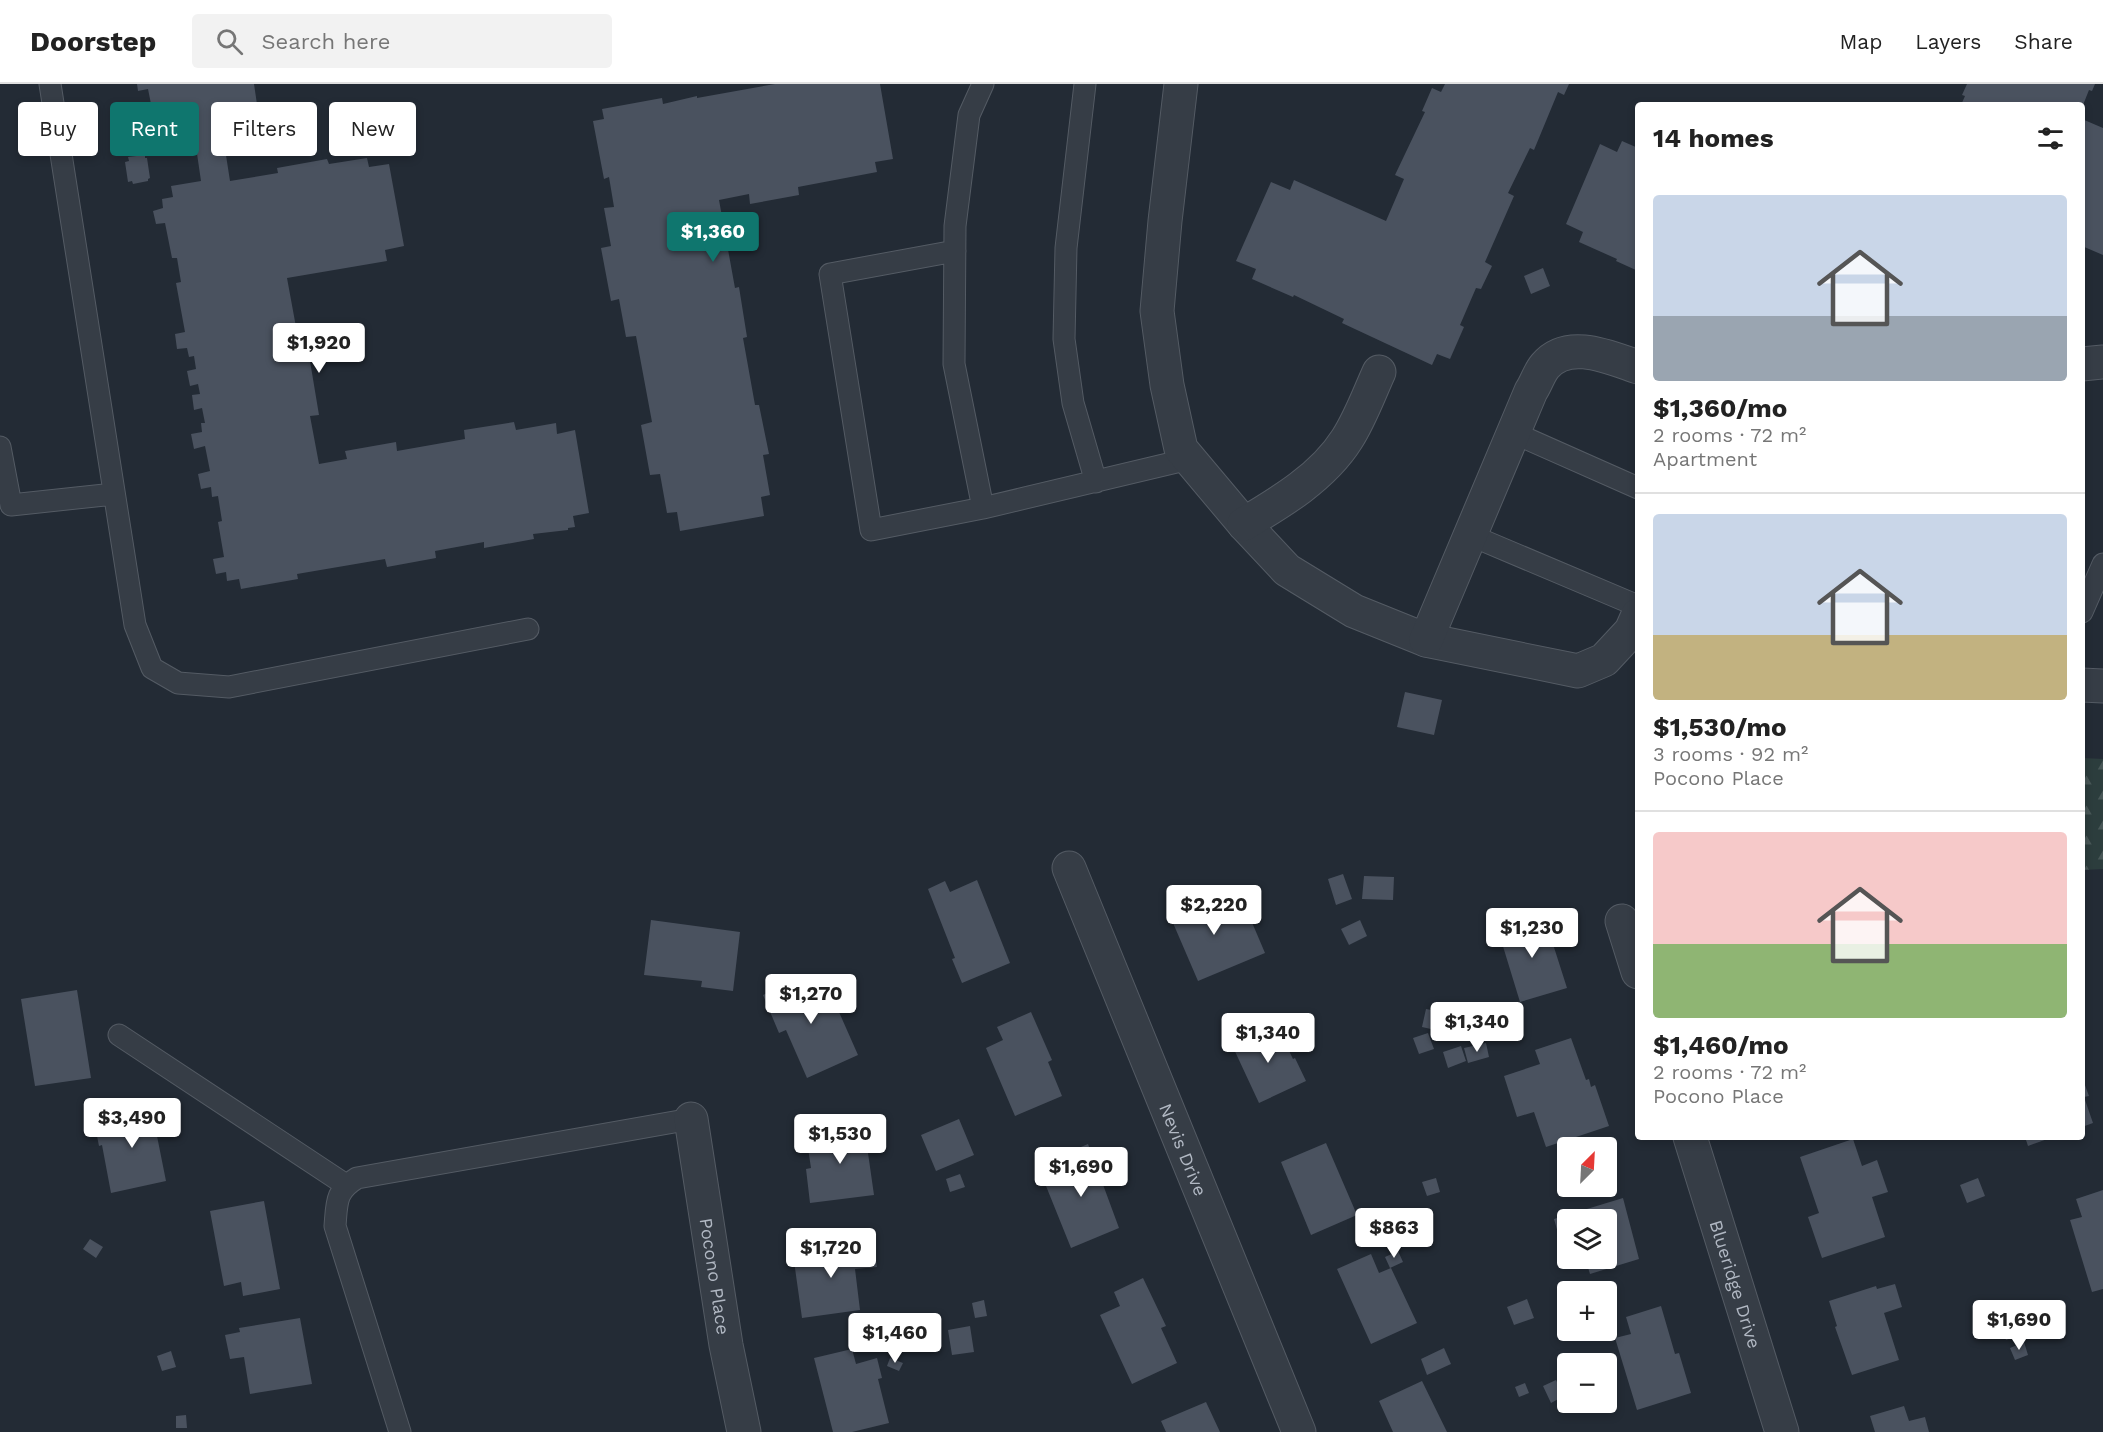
<!DOCTYPE html>
<html lang="en">
<head>
<meta charset="utf-8">
<style>
	:root { --surface:#fff; --page:#f2f2f2; --text:#222; --muted:#767676; --line:#e0e0e0; --accent:#0f766e }
	body { margin:0; font-family:"Work Sans",sans-serif; background:var(--page); color:var(--text); height:100vh; display:flex; flex-direction:column; font-size:22px; white-space:nowrap }
	* { box-sizing:border-box; margin:0 }
	p { font-size:20px; color:var(--muted) }
	.icon { flex:none; width:33px; height:33px; fill:none; stroke:currentColor; stroke-width:2; stroke-linecap:round; stroke-linejoin:round }
	.map { position:relative; flex:1; overflow:hidden }
	.details { position:absolute; left:1635px; top:18px; width:450px; height:1038px; display:flex; flex-direction:column; background:var(--surface); border-radius:6px; box-shadow:0 3px 9px #0003 }
	.details>* { flex:none }
	.banner { position:absolute; left:18px; top:18px; width:570px; height:54px; display:flex; gap:12px }
	.needle { width:39px; rotate:24deg }
	.controls { position:absolute; left:1557px; top:1053px; display:grid; gap:12px }
	.controls a { display:grid; place-items:center; width:60px; height:60px; border-radius:6px; background:var(--surface); box-shadow:0 3px 9px #0003; font-size:30px }
	.price { position:absolute; translate:-50% -51px; padding:0 14px; border-radius:6px; background:#fff; color:#222; font-size:20px; line-height:39px; filter:drop-shadow(0 2px 3px #0008) }
	.price::after { content:''; position:absolute; left:50%; top:36px; width:18px; height:14px; margin-left:-9px; background:inherit; clip-path:polygon(0 0,100% 0,50% 100%) }
	.price.current { background:var(--accent); color:#fff }
	ul { padding:0; list-style:none }
	li { display:grid; align-content:center; gap:12px; height:318px; padding:0 18px }
	li+li { border-top:2px solid var(--line) }
	li span { display:grid; place-items:center; height:186px; border-radius:6px; color:#555 }
	li>.icon { margin-inline-start:auto }
	span .icon { width:108px; height:108px; fill:#fffc; stroke-width:1 }
	li b { font-size:26px }
	h2 { display:flex; justify-content:space-between; align-items:center; height:72px; padding:0 18px; font-size:26px }
	.chip { padding:0 21px; border-radius:6px; background:var(--surface); box-shadow:0 3px 9px #0003; font-size:21px; line-height:54px }
	.chip.current { background:var(--accent); color:#fff }
	header { display:flex; align-items:center; gap:36px; box-sizing:border-box; height:84px; padding:0 30px; background:var(--surface); border-bottom:2px solid var(--line) }
	header strong { font-size:28px }
	nav { display:flex; gap:33px; margin-inline-start:auto; font-size:21px }
	.search { width:420px; height:54px; background:var(--page); display:flex; align-items:center; gap:15px; box-sizing:border-box; padding:0 21px; border-radius:6px; color:var(--muted); font-size:22px }
	.map>svg:first-child { display:block }
</style>
</head>
<body>
<header>
<strong>Doorstep</strong>
<div class="search"><svg class="icon" aria-label="search" viewBox="0 0 24 24"><circle cx="10" cy="10" r="6"/><path d="M15 15l6 6"/></svg>Search here</div>
<nav><a>Map</a><a>Layers</a><a>Share</a></nav>
</header>
<div class="map">
<svg width="2103" height="1348" viewBox="0 0 2103 1348">
	<defs>
		<pattern id="forest-firs" width="22" height="20" patternUnits="userSpaceOnUse" patternTransform="scale(1.5)"><rect width="22" height="20" fill="#2c3d3d"/><path d="M5 1l3.5 6h-7zM16 11l3.5 6h-7z" fill="#485757"/></pattern>
	</defs>
	<rect width="100%" height="100%" fill="#232b35"/>
	<path fill="url(#forest-firs)" d="M2082,674L2103,675V785L2082,786Z"/>
	<path fill="#4a525f" d="M137,0H254L258,27L248,29L251,46L223,52L230,97L278,89L277,84L327,75L329,80L367,74L369,83L389,80L404,162L385,166L387,177L287,194L296,243L304,241L319,331L310,332L319,380L347,375L345,367L396,358L397,367L465,355L464,346L514,338L516,346L556,339L557,350L575,346L589,429L573,432L575,443L568,444V446L533,450L534,455L484,464V458L435,467L436,474L387,483L385,475L297,490L298,495L241,505L239,495L227,497L226,488L216,490L213,475L224,473L218,438L222,437L218,412L212,413L211,403L201,405L198,390L210,387L205,362L194,365L191,350L202,348L201,339H205L202,324L194,326L192,311L200,310L198,300L190,302L187,287L196,285L194,272L189,273L187,264L177,265L175,250L185,248L176,199L181,198L177,174H172L165,139L156,140L153,127L163,124L162,115L173,113L171,102L201,97L195,56L168,60L165,44L155,45L154,35L144,37L142,22L151,20L148,5L138,7Z
		M775,0H880L893,75L875,78L877,88L798,103L799,111L750,120L749,110L719,116L735,204L739,203L747,253L743,254L755,321H759L769,370L763,371L770,411L761,413L764,432L680,447L677,428L667,429L660,390L650,391L641,341L652,338L636,252L626,253L619,215L611,217L601,164L611,162L604,124L614,123L609,93L604,95L593,37L604,35L602,25L662,14L663,20L697,12V14Z
		M1445,0H1569L1564,11L1558,8L1534,66L1530,64L1508,109L1514,112L1485,178L1492,182L1481,205L1476,204L1460,241L1464,243L1450,275L1437,270L1432,281L1342,239L1344,235L1294,211L1293,213L1252,195L1256,185L1236,177L1271,98L1290,106L1294,96L1386,137L1404,95L1395,91L1425,28L1422,27L1432,4L1441,8Z
		M1967,0H2095L2092,7L2089,6L2083,21H1961L1965,12L1962,11Z
		M2082,35L2103,44V171L2082,162Z
		M1622,57L1638,64V187L1616,177L1617,175L1579,158L1583,148L1566,140L1600,60L1617,68Z
		M145,71V74H147L150,94L148,95V97L133,100L132,97L128,98L125,78L129,77L128,73Z
		M1543,184L1550,202L1531,210L1524,192Z
		M1405,608L1442,616L1434,651L1397,643Z
		M1343,790L1352,815L1336,821L1328,795Z
		M1364,792L1394,793L1393,816L1362,815Z
		M977,796L1010,879L962,899L952,875L955,874L928,805L945,797L950,808Z
		M1211,806L1225,839L1248,829L1265,869L1198,897L1167,825Z
		M1544,832L1567,904L1520,918L1498,846Z
		M651,836L740,848L733,907L701,903L702,897L644,891Z
		M1360,836L1367,852L1349,861L1341,845Z
		M819,893L832,921L835,919L858,971L807,994L786,946L779,949L763,911L792,898L794,902Z
		M77,906L91,994L35,1002L21,915Z
		M1426,925L1448,929L1444,948L1422,943Z
		M1031,928L1052,976L1048,978L1062,1012L1015,1032L986,964L1003,956L997,943Z
		M1276,940L1293,975L1295,974L1306,997L1259,1019L1232,961Z
		M1428,949L1434,965L1419,970L1413,954Z
		M1571,954L1586,996L1589,995L1591,1003L1595,1001L1609,1042L1546,1063L1534,1028L1517,1033L1504,992L1540,980L1535,966Z
		M1486,959L1489,973L1468,979L1464,964Z
		M1461,962L1466,977L1448,984L1443,968Z
		M2082,993L2089,1012L2084,1013L2093,1039L2082,1043Z
		M150,1017L166,1097L111,1109L102,1061L99,1062L95,1042L119,1038L116,1024Z
		M959,1035L974,1071L936,1087L921,1051Z
		M866,1043L864,1046H871L874,1068L868,1069L874,1111L810,1119L806,1085L811,1084L806,1051Z
		M2025,1053H2053L2028,1062Z
		M1853,1055L1862,1082L1877,1076L1888,1108L1872,1113L1885,1153L1822,1174L1808,1133L1819,1129L1800,1073Z
		M1326,1059L1357,1131L1311,1151L1281,1078Z
		M1088,1060L1119,1144L1071,1164L1044,1097L1062,1089L1055,1074Z
		M960,1090L965,1103L950,1108L946,1095Z
		M1436,1094L1440,1108L1427,1112L1422,1098Z
		M1978,1094L1985,1112L1967,1119L1960,1101Z
		M2103,1106V1205L2092,1208L2070,1136L2082,1133L2076,1115Z
		M1623,1114L1639,1175L1590,1190L1585,1174H1606V1136H1568V1161L1562,1163L1554,1135Z
		M264,1117L280,1205L243,1212L241,1198L224,1202L210,1127Z
		M90,1155L103,1163L96,1174L83,1165Z
		M873,1158L877,1183L855,1185L860,1226L802,1234L793,1170Z
		M1398,1167L1403,1178L1390,1184L1385,1173Z
		M1371,1170L1379,1189L1391,1184L1417,1239L1371,1260L1337,1185Z
		M1143,1194L1166,1242L1161,1244L1177,1279L1132,1300L1100,1231L1120,1222L1114,1208Z
		M1895,1200L1902,1223L1884,1229L1899,1276L1852,1291L1835,1243L1837,1242L1829,1217L1876,1202L1877,1205Z
		M1527,1215L1534,1234L1514,1241L1507,1223Z
		M984,1216L987,1232L975,1234L972,1219Z
		M1661,1222L1675,1270L1679,1269L1691,1309L1637,1326L1615,1254L1631,1250L1626,1233Z
		M300,1234L312,1300L250,1310L244,1273L230,1275L225,1251L240,1248L239,1244Z
		M2017,1237L2022,1250L2006,1256L2001,1242Z
		M970,1242L974,1268L952,1271L948,1246Z
		M2024,1258L2028,1271L2015,1276L2010,1264Z
		M1444,1264L1451,1280L1427,1291L1421,1275Z
		M852,1265L856,1280L877,1274L882,1294L878,1295L889,1339L852,1348H833L814,1274Z
		M171,1267L176,1283L162,1287L157,1272Z
		M890,1274L903,1279L899,1287L887,1282Z
		M1556,1296L1564,1312L1551,1319L1543,1302Z
		M1422,1297L1447,1348H1393L1379,1317Z
		M1525,1299L1529,1309L1519,1313L1515,1303Z
		M1206,1318L1220,1348H1166L1161,1337Z
		M1904,1322L1909,1337L1925,1333L1929,1348H1875L1870,1332Z
		M186,1331L187,1344H176V1332Z"/>
	<g fill="none" stroke-linecap="round" stroke-linejoin="round">
		<g stroke="#545b64" stroke-width="23">
			<path id="service" d="M50,0L135,541L152,584L178,599L229,603L528,545
				M983,0L969,31L955,142L954,280L983,424L1189,375
				M1085,0L1066,164L1064,255L1073,319L1096,398
				M955,167L830,190L871,446L983,424
				M1514,349L1638,404
				M0,363L11,421L114,410
				M1470,451L1638,522
				M2082,528L2103,480
				M119,951L346,1101
				M400,1348L335,1142C337,1119 335,1107 357,1094L691,1035"/>
		</g>
		<g stroke="#545b64" stroke-width="35">
			<g id="minor">
				<path d="M1181,0L1165,137L1157,227L1167,301L1181,365L1244,440L1287,486L1354,527L1426,556L1578,587L1604,576L1631,547L1638,531"/>
				<path d="M2082,280L2103,278"/>
				<path d="M1244,440C1281,418 1323,393 1347,355C1360,335 1369,310 1379,288"/>
				<path d="M1426,556L1531,307C1536,300 1539,289 1545,282C1568,254 1611,274 1638,283"/>
				<path d="M2082,601L2103,602"/>
				<path id="s1" d="M1069,784L1299,1348"/>
				<path d="M1622,837L1638,888"/>
				<path id="s2" d="M691,1035L726,1261L744,1348"/>
				<path id="s3" d="M1690,1053L1782,1348"/>
			</g>
		</g>
		<use href="#service" stroke="#363d46" stroke-width="21"/>
		<use href="#minor" stroke="#363d46" stroke-width="33"/>
	</g>
	<g text-anchor="middle" dominant-baseline="central" stroke-width="6" stroke-linejoin="round" paint-order="stroke">
		<g font-size="18" fill="#b1b8c3" stroke="#1c222b">
			<text stroke="none"><textPath href="#s1" startOffset="304">Nevis Drive</textPath></text>
			<text stroke="none"><textPath href="#s2" startOffset="159">Pocono Place</textPath></text>
			<text stroke="none"><textPath href="#s3" startOffset="154">Blueridge Drive</textPath></text>
		</g>
	</g>
</svg>
<div class="controls">
<a><svg class="needle" viewBox="-14 -14 28 28"><path d="M0-13l5 13h-10z" fill="#e53935"/><path d="M0 13l5-13h-10z" fill="#767676"/></svg></a>
<a><svg class="icon" aria-label="layers" viewBox="0 0 24 24"><path d="M12 4l9 5-9 5-9-5zM3 14l9 5 9-5"/></svg></a>
<a>+</a>
<a>−</a>
</div>
<b class="price current" style="left:713px;top:179px">$1,360</b>
<b class="price" style="left:319px;top:290px">$1,920</b>
<b class="price" style="left:1214px;top:852px">$2,220</b>
<b class="price" style="left:1532px;top:875px">$1,230</b>
<b class="price" style="left:811px;top:941px">$1,270</b>
<b class="price" style="left:1477px;top:969px">$1,340</b>
<b class="price" style="left:1268px;top:980px">$1,340</b>
<b class="price" style="left:132px;top:1065px">$3,490</b>
<b class="price" style="left:840px;top:1081px">$1,530</b>
<b class="price" style="left:1081px;top:1114px">$1,690</b>
<b class="price" style="left:1394px;top:1175px">$863</b>
<b class="price" style="left:831px;top:1195px">$1,720</b>
<b class="price" style="left:2019px;top:1267px">$1,690</b>
<b class="price" style="left:895px;top:1280px">$1,460</b>
<div class="banner">
<a class="chip">Buy</a>
<a class="chip current">Rent</a>
<a class="chip">Filters</a>
<a class="chip">New</a>
</div>
<section class="details">
<h2>14 homes<svg class="icon" aria-label="filters" viewBox="0 0 24 24"><path d="M4 7h16M4 17h16"/><circle cx="9" cy="7" r="2"/><circle cx="15" cy="17" r="2"/></svg></h2>
<ul>
<li><span style="background:linear-gradient(#c9d6e8 65%,#9aa5b1 0)"><svg class="icon" aria-label="home" viewBox="0 0 24 24"><path d="M3 11l9-7 9 7M6 9v11h12V9"/></svg></span><div><b>$1,360/mo</b><p>2 rooms · 72 m²</p><p>Apartment</p></div></li>
<li><span style="background:linear-gradient(#c9d6e8 65%,#c2b280 0)"><svg class="icon" aria-label="home" viewBox="0 0 24 24"><path d="M3 11l9-7 9 7M6 9v11h12V9"/></svg></span><div><b>$1,530/mo</b><p>3 rooms · 92 m²</p><p>Pocono Place</p></div></li>
<li><span style="background:linear-gradient(#f6c9c9 60%,#8fb573 0)"><svg class="icon" aria-label="home" viewBox="0 0 24 24"><path d="M3 11l9-7 9 7M6 9v11h12V9"/></svg></span><div><b>$1,460/mo</b><p>2 rooms · 72 m²</p><p>Pocono Place</p></div></li>
</ul>
</section>
</div>
</body>
</html>
